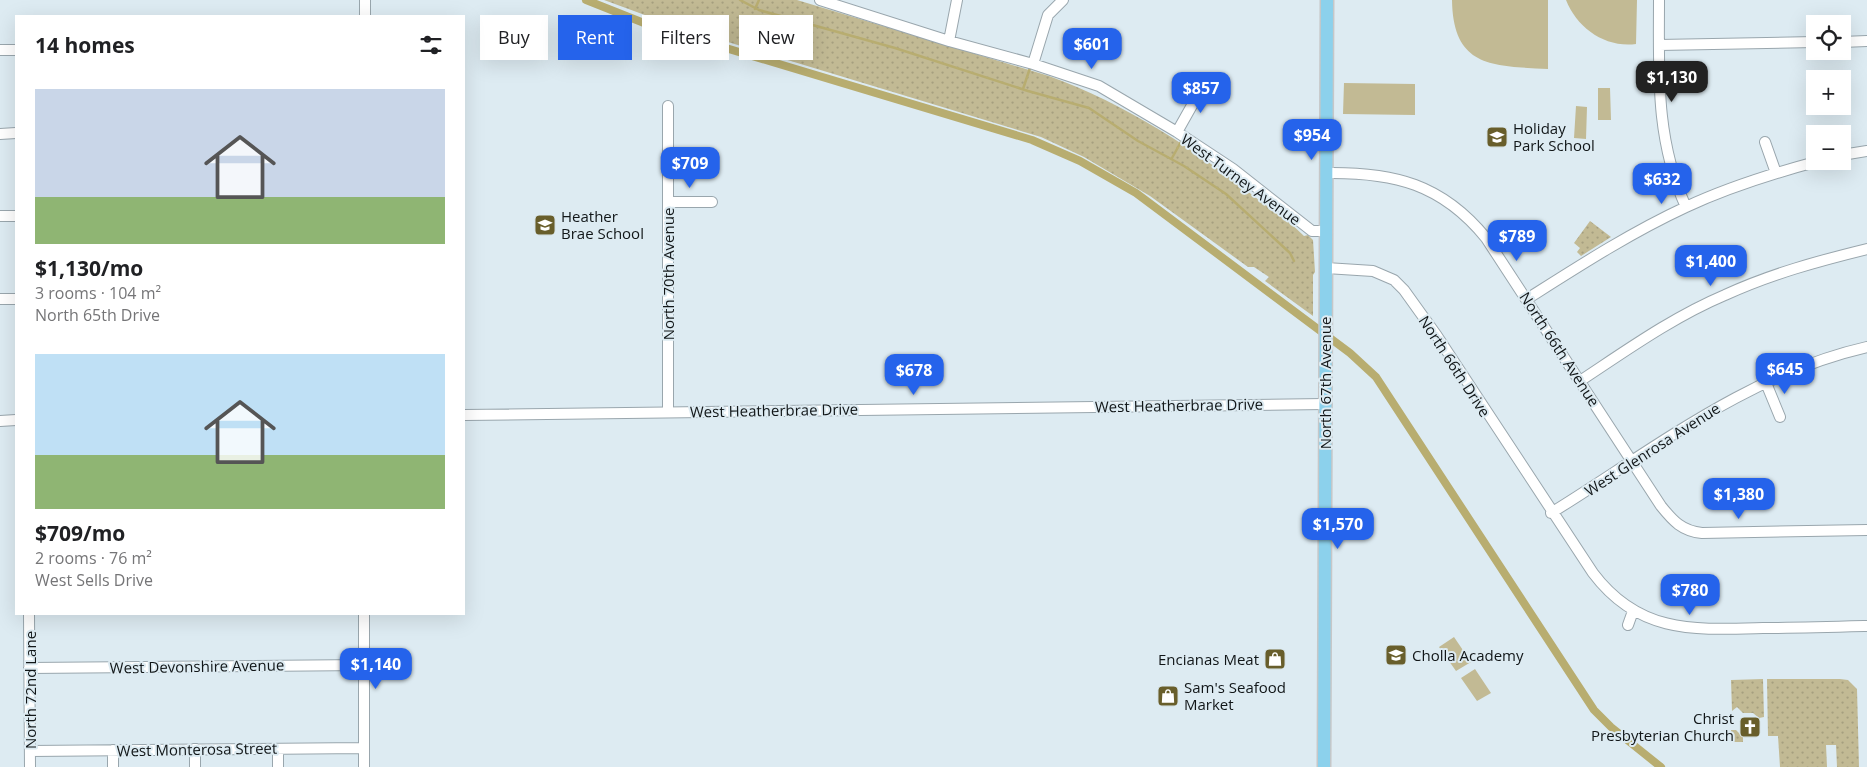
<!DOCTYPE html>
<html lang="en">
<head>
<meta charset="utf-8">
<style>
	:root { --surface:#fff; --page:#f2f2f2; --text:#202124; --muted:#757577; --accent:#2563eb }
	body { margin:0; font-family:"Open Sans",sans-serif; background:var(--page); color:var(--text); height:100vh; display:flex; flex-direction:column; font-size:19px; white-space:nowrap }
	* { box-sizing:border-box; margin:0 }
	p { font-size:16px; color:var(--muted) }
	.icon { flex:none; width:28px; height:28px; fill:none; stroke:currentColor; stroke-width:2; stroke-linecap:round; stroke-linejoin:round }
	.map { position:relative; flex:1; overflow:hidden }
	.details { position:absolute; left:15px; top:15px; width:450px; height:600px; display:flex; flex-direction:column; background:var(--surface); border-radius:0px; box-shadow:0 5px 20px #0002 }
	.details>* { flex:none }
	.top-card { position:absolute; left:480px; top:15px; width:475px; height:45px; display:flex; gap:10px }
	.controls { position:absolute; left:1806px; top:15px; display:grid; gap:10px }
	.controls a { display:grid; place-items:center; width:45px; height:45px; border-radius:0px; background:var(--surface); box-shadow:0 5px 20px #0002; font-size:25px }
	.price { position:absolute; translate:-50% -42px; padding:0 11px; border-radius:10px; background:var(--accent); color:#fff; font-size:16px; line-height:32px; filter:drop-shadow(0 1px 2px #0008) }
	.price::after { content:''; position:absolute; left:50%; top:30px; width:15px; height:11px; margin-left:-8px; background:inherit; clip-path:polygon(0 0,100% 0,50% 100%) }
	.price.selected { background:#222; color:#fff }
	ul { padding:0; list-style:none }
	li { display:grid; align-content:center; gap:10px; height:265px; padding:0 20px }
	li span { display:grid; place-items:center; height:155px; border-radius:0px; color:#555 }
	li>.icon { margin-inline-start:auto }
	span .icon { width:90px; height:90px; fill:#fffc; stroke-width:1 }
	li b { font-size:21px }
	h2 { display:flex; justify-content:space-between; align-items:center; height:60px; padding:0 20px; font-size:21px }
	.chip { padding:0 18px; border-radius:0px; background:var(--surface); box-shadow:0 5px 20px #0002; font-size:18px; line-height:45px }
	.chip.selected { background:var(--accent); color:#fff }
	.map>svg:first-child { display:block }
</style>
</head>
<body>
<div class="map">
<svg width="1867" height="767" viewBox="0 0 1867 767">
	<defs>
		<pattern id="grass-dots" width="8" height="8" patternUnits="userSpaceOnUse" patternTransform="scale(1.25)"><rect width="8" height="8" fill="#c2ba94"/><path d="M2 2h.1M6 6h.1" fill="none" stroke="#a69f7f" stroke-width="1.8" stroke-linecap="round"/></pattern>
	</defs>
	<rect width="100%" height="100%" fill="#ddebf2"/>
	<path fill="url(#grass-dots)" d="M604,0H797L1049,76C1126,104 1195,149 1260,201C1275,212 1291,223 1304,236L1308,235L1313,240L1315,272L1313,275V316L1265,281L1269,277L1254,267H1248L1150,196L1084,157L1041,137L672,25Z
		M1590,221L1611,237L1581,256L1577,252L1580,248L1574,243Z
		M1763,679L1764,717L1759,718L1753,713H1743L1737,707L1732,711L1731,680Z
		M1840,679L1848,680L1857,689L1859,767H1837L1836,745H1826L1827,767H1780L1778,736H1768L1767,679Z
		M1731,730H1736L1743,737V742H1731Z"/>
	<path fill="#c2ba94" d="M1452,0H1548V69C1493,66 1453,68 1452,0Z
		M1566,0H1637L1636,44C1605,48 1577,28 1566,0Z
		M1344,83L1415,84V115L1343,114Z
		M1598,88H1610L1611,120H1598Z
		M1576,106L1587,107L1586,139L1574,138Z
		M1454,637L1471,662L1456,671L1439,647Z
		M1475,669L1491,693L1477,701L1461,678Z"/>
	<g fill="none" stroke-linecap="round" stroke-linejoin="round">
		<path stroke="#b8ad70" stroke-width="2.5" d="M740,0L759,10L895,48L1028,91L1089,108L1138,141L1184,166L1226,194L1290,253L1294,261
			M755,9L759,0
			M1023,89L1030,68
			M1172,158L1182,140"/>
		<path stroke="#b8ad70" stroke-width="8" d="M586,0L649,25L1032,140L1080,161L1136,193L1350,353L1376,377L1594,710L1611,727L1661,767"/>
		<g stroke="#99a6ad" stroke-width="12">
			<path id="minor" d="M365,0V16
				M820,0L949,41L1033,64L1099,86L1177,132L1233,169L1312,231H1326
				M1659,0C1659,72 1655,139 1686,207
				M949,41L957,0
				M1842,42L1867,41
				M1659,45L1815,42
				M0,50H16
				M1033,64L1048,15L1063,0
				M1177,132L1204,84L1211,81
				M0,134L16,133
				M1765,142L1776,173
				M1842,155L1867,151
				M1326,173C1394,172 1442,184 1486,238L1661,506C1673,521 1682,531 1702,533L1867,530
				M669,202H712
				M0,216H16
				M1326,268L1373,271L1394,280L1404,290L1437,336L1593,573C1639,634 1694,630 1763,628C1798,628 1832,627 1867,626
				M0,299H16
				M1527,299C1579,266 1630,233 1686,207C1729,187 1774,173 1819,161
				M1580,381C1627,350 1673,317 1725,295C1771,274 1818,261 1867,249
				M1766,383L1780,417
				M668,412V106
				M464,415L1325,404
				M0,421L16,420
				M1551,513C1653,450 1748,374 1867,347
				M29,614L30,767
				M1628,625L1633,611
				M29,668L364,665
				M195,749V767
				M278,749V767
				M113,750V767
				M30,751L364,748
				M364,767V614"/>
		</g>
		<g stroke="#c6c7c8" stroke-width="15">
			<path id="major" d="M1324,767L1327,0"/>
		</g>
		<use href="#minor" stroke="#fff" stroke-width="10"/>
		<use href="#major" stroke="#8cd1ec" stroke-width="12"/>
	</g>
	<defs>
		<g id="school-square" transform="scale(1.125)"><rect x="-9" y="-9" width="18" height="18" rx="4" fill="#685e2b" stroke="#ddebf2"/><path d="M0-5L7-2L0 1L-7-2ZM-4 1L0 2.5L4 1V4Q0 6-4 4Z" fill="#fff"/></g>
		<g id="shop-square" transform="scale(1.125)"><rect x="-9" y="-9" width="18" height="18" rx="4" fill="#685e2b" stroke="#ddebf2"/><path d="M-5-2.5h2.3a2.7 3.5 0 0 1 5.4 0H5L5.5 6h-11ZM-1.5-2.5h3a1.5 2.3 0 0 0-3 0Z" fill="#fff"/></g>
		<g id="church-square" transform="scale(1.125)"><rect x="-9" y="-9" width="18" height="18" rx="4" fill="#685e2b" stroke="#ddebf2"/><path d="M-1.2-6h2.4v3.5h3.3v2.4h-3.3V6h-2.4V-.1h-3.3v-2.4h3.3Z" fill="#fff"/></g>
	</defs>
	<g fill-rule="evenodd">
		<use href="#school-square" x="1497" y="137"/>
		<use href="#school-square" x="545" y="225"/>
		<use href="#school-square" x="1396" y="655"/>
		<use href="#shop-square" x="1275" y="659"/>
		<use href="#shop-square" x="1168" y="696"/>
		<use href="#church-square" x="1750" y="727"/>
	</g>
	<g text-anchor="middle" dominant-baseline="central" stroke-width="4" stroke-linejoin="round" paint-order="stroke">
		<g font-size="15" fill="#111618" stroke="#ddebf2" text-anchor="start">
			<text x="1513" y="128">Holiday<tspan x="1513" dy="17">Park School</tspan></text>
			<text x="561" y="216">Heather<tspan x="561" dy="17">Brae School</tspan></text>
			<text x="1412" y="655">Cholla Academy</text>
			<text x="1259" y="659" text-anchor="end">Encianas Meat</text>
			<text x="1184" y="687">Sam's Seafood<tspan x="1184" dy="17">Market</tspan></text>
			<text x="1734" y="718" text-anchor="end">Christ<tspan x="1734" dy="17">Presbyterian Church</tspan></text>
		</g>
		<g font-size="15" fill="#111618" stroke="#ddebf2">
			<text transform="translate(1241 179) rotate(36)">West Turney Avenue</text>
			<text transform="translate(668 274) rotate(-90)">North 70th Avenue</text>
			<text transform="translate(1560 349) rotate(57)">North 66th Avenue</text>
			<text transform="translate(1455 366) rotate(57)">North 66th Drive</text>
			<text transform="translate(1325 383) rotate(-90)">North 67th Avenue</text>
			<text transform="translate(1179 405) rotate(-1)">West Heatherbrae Drive</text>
			<text transform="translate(774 410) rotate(-1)">West Heatherbrae Drive</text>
			<text transform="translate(1652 449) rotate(-33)">West Glenrosa Avenue</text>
			<text transform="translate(197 666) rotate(-1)">West Devonshire Avenue</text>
			<text transform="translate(30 690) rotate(-90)">North 72nd Lane</text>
			<text transform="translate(197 749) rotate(-1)">West Monterosa Street</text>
		</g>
	</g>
</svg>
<div class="controls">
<a><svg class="icon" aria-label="locate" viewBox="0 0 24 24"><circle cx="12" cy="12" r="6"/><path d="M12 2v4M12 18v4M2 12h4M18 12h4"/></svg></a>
<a>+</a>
<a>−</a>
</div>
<b class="price" style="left:1092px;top:70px">$601</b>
<b class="price selected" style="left:1672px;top:103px">$1,130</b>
<b class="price" style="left:1201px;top:114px">$857</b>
<b class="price" style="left:1312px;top:161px">$954</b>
<b class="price" style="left:690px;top:189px">$709</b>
<b class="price" style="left:1662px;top:205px">$632</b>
<b class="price" style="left:1517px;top:262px">$789</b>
<b class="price" style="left:1711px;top:287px">$1,400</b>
<b class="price" style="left:1785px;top:395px">$645</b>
<b class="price" style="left:914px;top:396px">$678</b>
<b class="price" style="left:1739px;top:520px">$1,380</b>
<b class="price" style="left:1338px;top:550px">$1,570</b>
<b class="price" style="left:1690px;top:616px">$780</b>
<b class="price" style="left:376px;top:690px">$1,140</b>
<div class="top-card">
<a class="chip">Buy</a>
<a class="chip selected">Rent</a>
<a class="chip">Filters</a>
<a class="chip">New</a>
</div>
<section class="details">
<h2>14 homes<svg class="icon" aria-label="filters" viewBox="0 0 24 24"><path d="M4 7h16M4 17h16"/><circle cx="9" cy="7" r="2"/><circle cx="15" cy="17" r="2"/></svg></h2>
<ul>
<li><span style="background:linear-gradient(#c9d6e8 70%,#8fb573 0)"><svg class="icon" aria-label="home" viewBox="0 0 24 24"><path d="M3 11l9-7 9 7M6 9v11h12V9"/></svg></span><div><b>$1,130/mo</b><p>3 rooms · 104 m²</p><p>North 65th Drive</p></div></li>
<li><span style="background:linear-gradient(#bfe0f5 65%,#8fb573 0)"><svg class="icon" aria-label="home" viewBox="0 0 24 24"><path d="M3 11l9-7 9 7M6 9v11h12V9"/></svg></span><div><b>$709/mo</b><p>2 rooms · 76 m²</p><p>West Sells Drive</p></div></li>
</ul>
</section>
</div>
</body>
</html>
